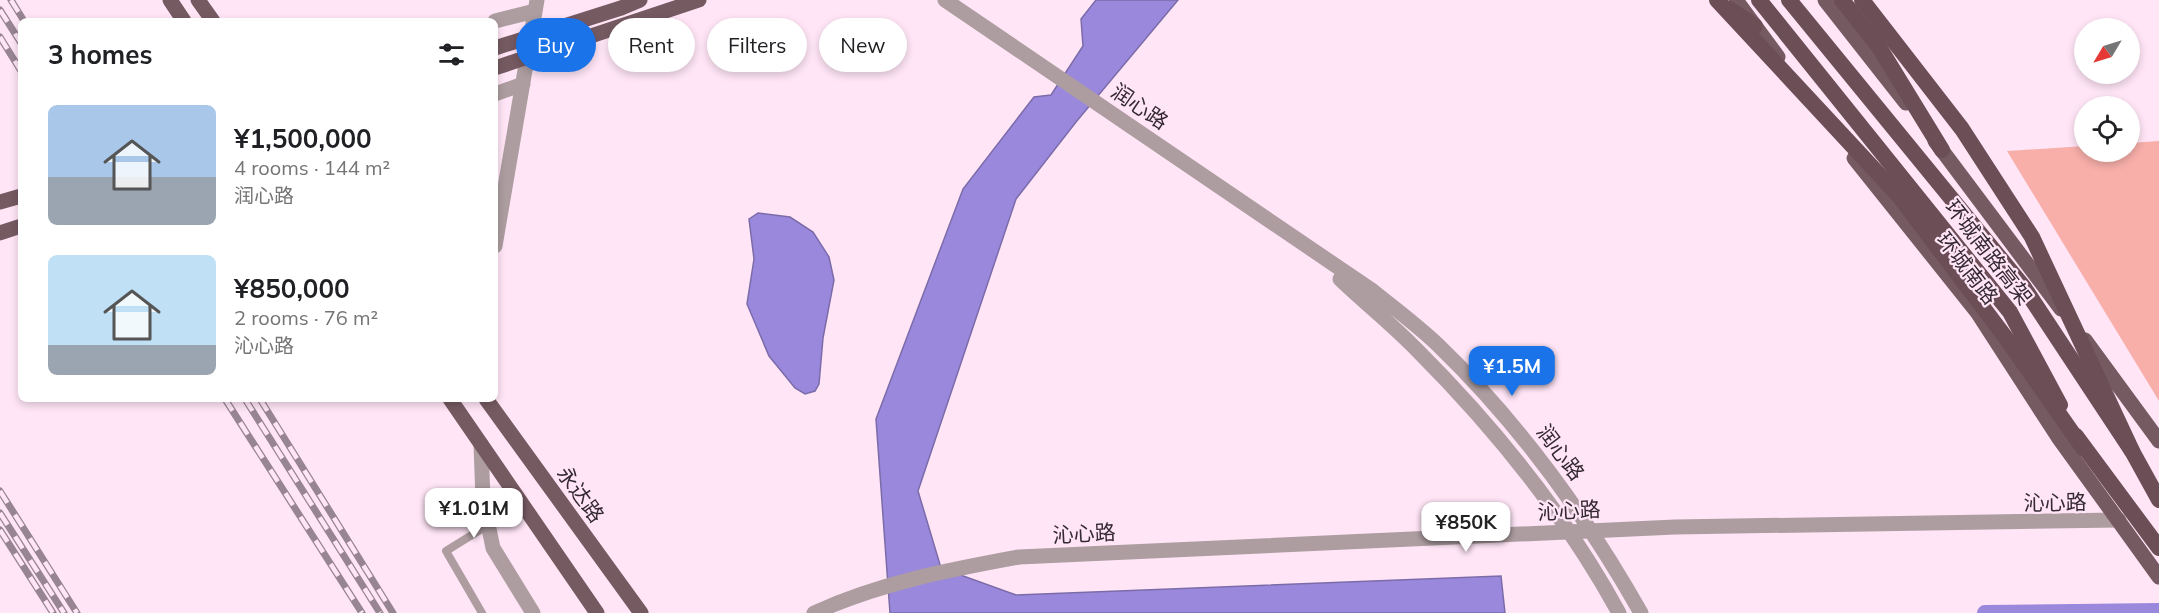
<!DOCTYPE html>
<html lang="en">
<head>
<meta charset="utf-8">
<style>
	:root { --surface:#fff; --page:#f6f6f6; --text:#202124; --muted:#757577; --accent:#1a73e8 }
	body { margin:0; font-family:Mulish,"Noto Sans SC",sans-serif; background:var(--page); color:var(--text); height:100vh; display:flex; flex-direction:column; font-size:22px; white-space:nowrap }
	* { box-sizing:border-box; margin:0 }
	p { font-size:20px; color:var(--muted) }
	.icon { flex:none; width:33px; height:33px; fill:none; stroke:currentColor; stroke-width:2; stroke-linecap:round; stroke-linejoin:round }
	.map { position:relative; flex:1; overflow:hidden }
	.details { position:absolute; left:18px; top:18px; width:480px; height:384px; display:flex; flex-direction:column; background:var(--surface); border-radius:9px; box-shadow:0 3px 9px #0003 }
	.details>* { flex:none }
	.top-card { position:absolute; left:516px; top:18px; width:570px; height:54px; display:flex; gap:12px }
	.needle { width:39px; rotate:232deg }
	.controls { position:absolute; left:2074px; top:18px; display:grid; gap:12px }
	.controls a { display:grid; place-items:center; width:66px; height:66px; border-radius:50%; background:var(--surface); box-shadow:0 3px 9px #0003; font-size:30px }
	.price { position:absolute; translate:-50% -51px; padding:0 14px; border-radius:12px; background:#fff; color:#222; font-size:20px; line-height:39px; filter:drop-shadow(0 2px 3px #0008) }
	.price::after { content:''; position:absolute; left:50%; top:36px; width:18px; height:14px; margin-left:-9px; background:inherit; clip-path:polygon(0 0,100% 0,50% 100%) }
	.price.active { background:var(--accent); color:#fff }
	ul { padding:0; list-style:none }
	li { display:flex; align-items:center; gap:18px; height:150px; padding:0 30px }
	li span { display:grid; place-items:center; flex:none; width:168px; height:120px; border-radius:9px; color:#555 }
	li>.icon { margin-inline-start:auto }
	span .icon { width:72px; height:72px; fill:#fffc; stroke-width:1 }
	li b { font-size:26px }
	h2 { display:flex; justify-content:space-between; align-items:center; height:72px; padding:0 30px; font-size:26px }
	.chip { padding:0 21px; border-radius:27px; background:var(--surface); box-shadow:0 3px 9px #0003; font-size:21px; line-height:54px }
	.chip.active { background:var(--accent); color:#fff }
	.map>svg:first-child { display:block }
</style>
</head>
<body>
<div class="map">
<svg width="2159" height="613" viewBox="0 0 2159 613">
	<rect width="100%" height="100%" fill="#ffe5f6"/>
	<path fill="#f8afaa" d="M2159,141V401L2007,151L2085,146V152H2130V143Z"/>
	<path fill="#9988dc" stroke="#7b6ca9" stroke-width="1.5" d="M1096,0H1178L1076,122L1016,199L918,491L941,568L1016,595L1501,576L1505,613H890L876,419L963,189L1034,97L1051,95L1083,46L1081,19Z
		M758,213L790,217L813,232L829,257L834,280L823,338L819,384L815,391L805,394L795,388L769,356L747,304L754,259L749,219Z"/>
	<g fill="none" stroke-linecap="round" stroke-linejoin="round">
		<path stroke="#9988dc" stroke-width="16" d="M1985,613L2159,611"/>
		<path stroke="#ad9da1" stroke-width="8" d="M482,613L446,551L488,525"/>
		<path stroke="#ad9da1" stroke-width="15" d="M495,21L535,11
			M495,94L523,84
			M495,246L537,0
			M481,444L483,500L493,548L533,613
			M814,613C880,583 948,570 1019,557L1675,527L2119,520"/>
		<path stroke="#ad9da1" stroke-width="15" d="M945,0L1373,291C1394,308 1417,325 1437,344C1519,423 1585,514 1641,613
			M1340,279C1365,303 1393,325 1417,350C1495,428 1566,516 1619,613"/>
		<path stroke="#765a62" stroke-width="15" d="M170,0L184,21
			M198,0L213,21
			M1736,0L1778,57
			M1825,0L1906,103
			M1935,141L2061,309
			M1854,158L1977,312L2058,437L2159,577
			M0,202L21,196
			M0,233L21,226
			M2085,340L2159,441
			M450,399L597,613
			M486,399L641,613"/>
		<path stroke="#6c4e57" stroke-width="16" d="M1759,0L2010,312L2060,405
			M1789,0L2023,286L2132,451L2159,500
			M1842,0L1879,47L1942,150
			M1729,9L1755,26
			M2076,436L2159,548"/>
		<g stroke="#978591" stroke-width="7">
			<path id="rail" d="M11,0L24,21
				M0,10L21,43
				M0,37L21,71
				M225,399L362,613
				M245,399L380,613
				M260,399L393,613
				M0,491L77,613
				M0,513L64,613
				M0,530L53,613"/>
		</g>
		<use href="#rail" stroke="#ffe5f6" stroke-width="4.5" stroke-dasharray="14" stroke-linecap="butt"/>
		<path stroke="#765a62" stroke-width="15" d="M495,48L621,8L640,0
			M495,68L699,0"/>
		<path stroke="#6c4e57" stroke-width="16" d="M1717,0L1899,196L2006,338L2083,448
			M1862,0L1962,129L2032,237L2132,451"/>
	</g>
	<g text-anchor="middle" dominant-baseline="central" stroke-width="4.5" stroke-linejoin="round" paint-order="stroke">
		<g font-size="21" fill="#352a32" stroke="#ffe5f6">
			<text transform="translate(1140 106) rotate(34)">润心路</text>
			<text transform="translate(1989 252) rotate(52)">环城南路高架</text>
			<text transform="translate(1968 268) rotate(52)">环城南路</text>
			<text transform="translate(1561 452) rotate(53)">润心路</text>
			<text transform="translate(581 494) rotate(54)">永达路</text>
			<text transform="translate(2055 502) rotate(-1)">沁心路</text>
			<text transform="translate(1569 510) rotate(-3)">沁心路</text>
			<text transform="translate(1084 533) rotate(-3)">沁心路</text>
		</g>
	</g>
</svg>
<div class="controls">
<a><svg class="needle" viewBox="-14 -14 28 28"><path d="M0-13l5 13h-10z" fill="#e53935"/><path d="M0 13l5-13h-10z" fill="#757577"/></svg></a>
<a><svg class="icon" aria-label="locate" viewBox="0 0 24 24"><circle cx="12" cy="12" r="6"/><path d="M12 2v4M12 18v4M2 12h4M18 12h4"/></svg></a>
</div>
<b class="price active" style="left:1512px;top:397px">¥1.5M</b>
<b class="price" style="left:474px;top:539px">¥1.01M</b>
<b class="price" style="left:1466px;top:553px">¥850K</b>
<div class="top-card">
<a class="chip active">Buy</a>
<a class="chip">Rent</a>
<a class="chip">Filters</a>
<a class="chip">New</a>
</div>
<section class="details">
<h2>3 homes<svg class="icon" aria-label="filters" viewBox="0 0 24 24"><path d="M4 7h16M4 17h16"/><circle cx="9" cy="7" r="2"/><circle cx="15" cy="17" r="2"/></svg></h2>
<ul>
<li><span style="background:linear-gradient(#a9c7e8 60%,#9aa5b1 0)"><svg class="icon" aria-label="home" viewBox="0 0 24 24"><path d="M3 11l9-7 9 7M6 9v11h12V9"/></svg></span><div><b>¥1,500,000</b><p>4 rooms · 144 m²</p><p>润心路</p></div></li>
<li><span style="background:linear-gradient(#bfe0f5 75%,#9aa5b1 0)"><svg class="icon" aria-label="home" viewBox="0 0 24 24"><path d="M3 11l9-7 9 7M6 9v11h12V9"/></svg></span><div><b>¥850,000</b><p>2 rooms · 76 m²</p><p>沁心路</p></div></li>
</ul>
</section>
</div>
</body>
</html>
